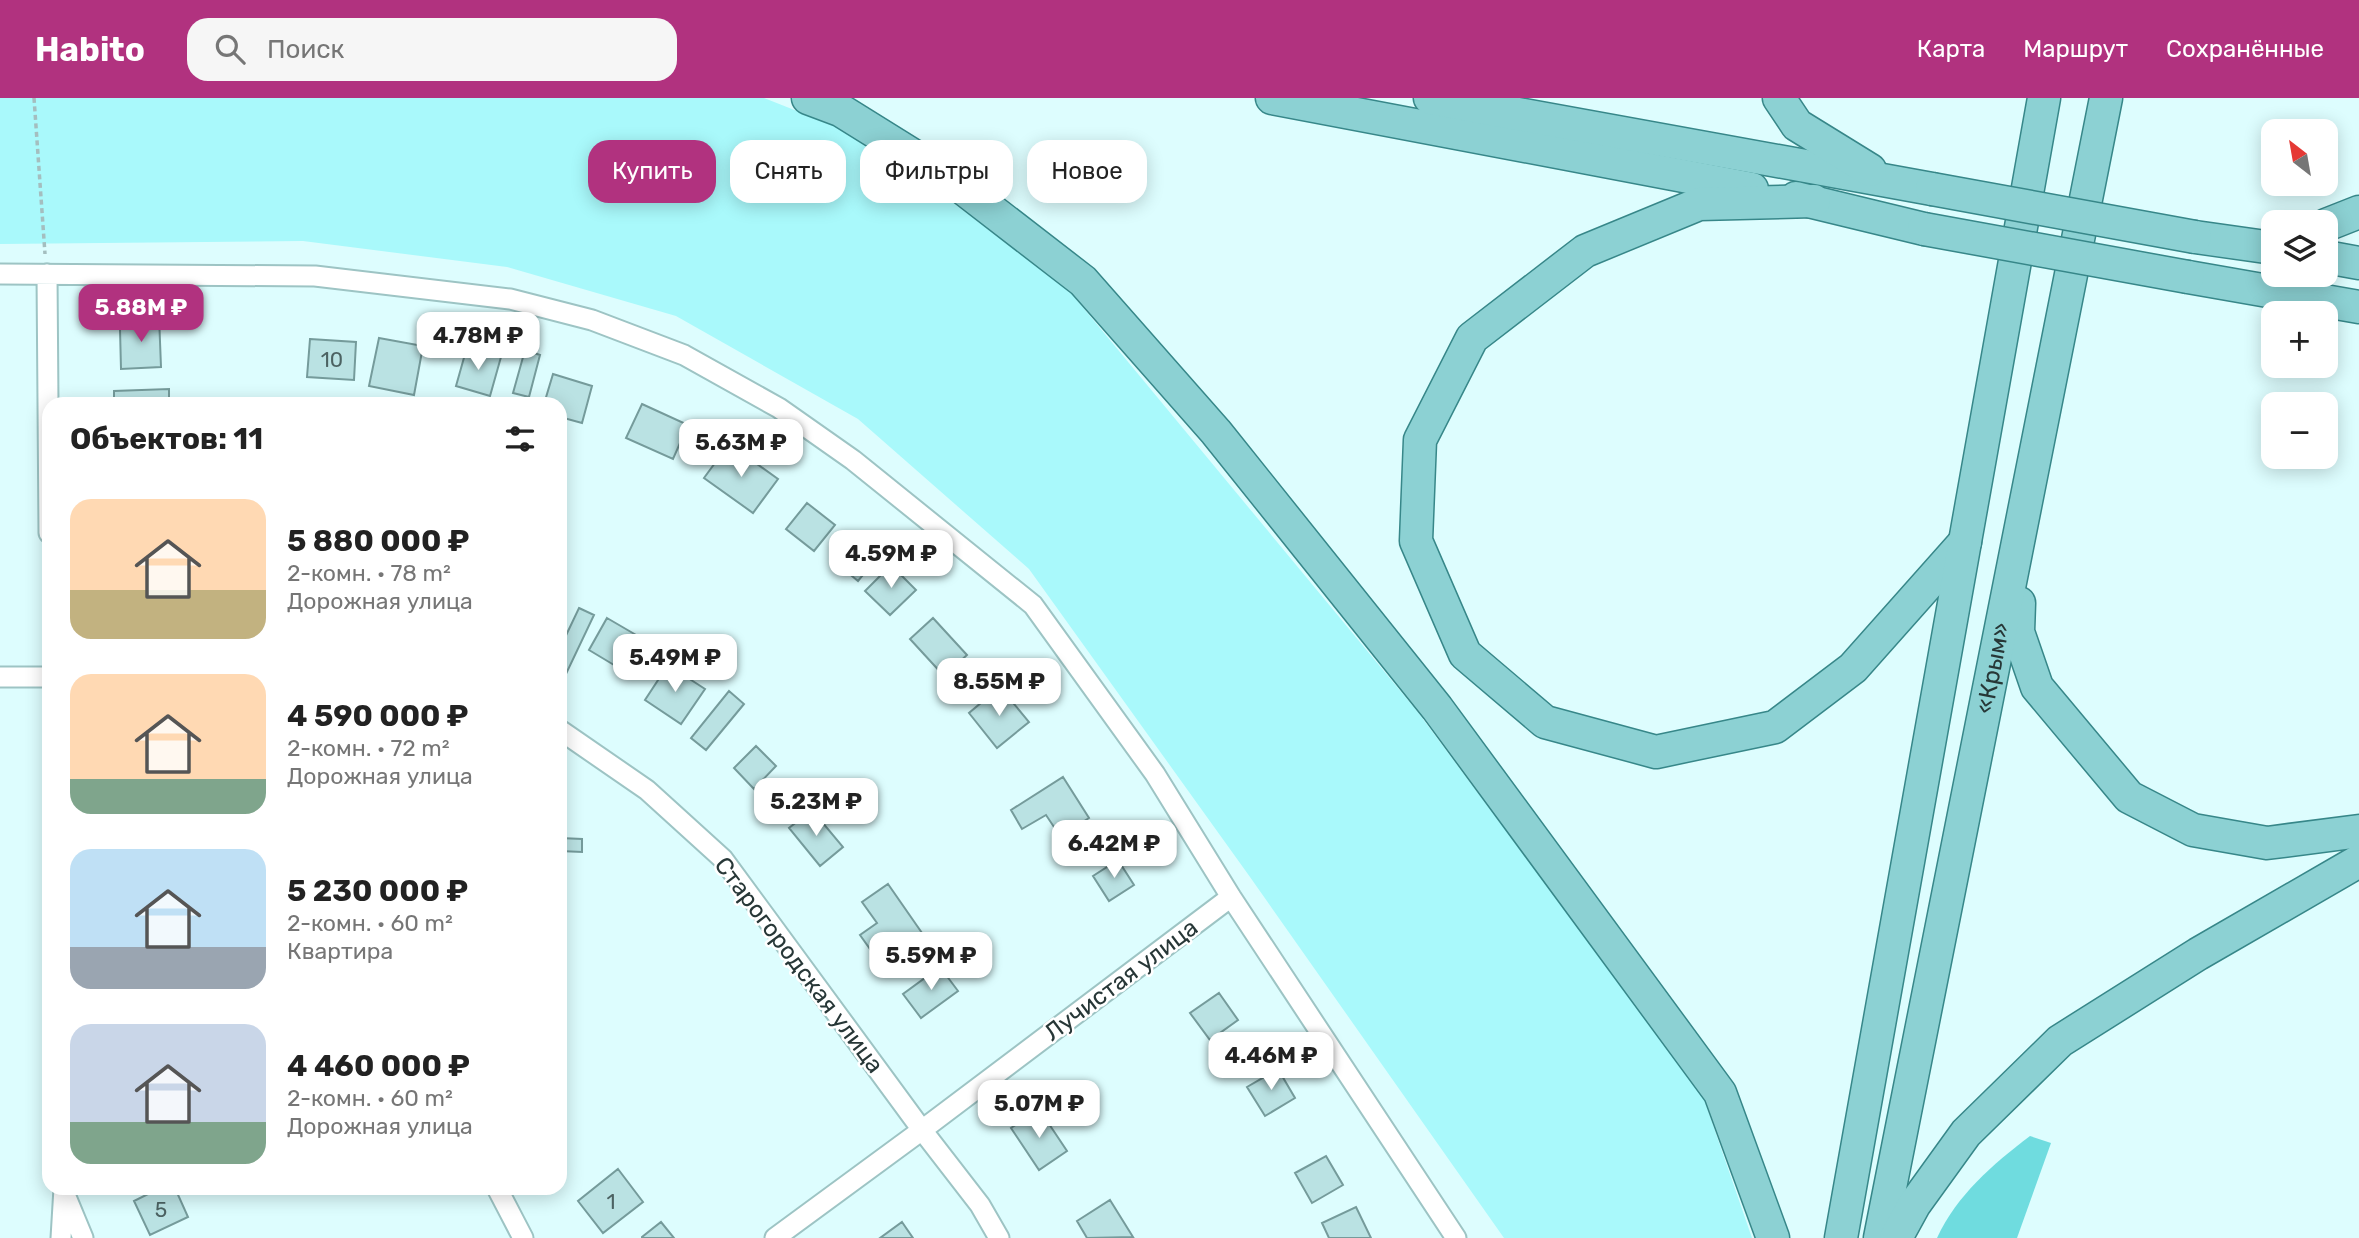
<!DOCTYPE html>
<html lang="ru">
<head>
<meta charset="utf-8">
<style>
	:root { --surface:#fff; --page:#f6f6f6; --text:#222; --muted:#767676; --accent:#b1327f }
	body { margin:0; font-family:Rubik,sans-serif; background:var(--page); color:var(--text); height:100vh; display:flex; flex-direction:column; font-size:26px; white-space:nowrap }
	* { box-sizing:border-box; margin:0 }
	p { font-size:23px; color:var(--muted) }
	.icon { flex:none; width:38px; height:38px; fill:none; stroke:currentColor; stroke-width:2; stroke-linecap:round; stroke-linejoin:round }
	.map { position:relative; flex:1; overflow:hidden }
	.side { position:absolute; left:42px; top:299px; width:525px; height:798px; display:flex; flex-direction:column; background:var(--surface); border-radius:21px; box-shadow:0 4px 18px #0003 }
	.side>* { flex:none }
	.banner { position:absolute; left:588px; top:42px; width:665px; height:63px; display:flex; gap:14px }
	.needle { width:46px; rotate:329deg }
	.tools { position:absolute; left:2261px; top:21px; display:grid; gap:14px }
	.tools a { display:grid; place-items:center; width:77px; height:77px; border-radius:14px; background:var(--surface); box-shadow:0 4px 18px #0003; font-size:35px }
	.price { position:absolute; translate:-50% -60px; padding:0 16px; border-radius:14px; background:#fff; color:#222; font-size:23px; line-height:46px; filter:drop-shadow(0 2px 4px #0008) }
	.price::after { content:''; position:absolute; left:50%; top:42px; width:21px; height:16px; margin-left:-10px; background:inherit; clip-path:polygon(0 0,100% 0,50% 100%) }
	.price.on { background:var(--accent); color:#fff }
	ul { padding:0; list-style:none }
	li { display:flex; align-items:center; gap:21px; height:175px; padding:0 28px }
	li span { display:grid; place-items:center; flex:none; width:196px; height:140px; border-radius:21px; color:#555 }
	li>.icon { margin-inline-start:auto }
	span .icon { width:84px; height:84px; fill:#fffc; stroke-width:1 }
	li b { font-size:30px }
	h2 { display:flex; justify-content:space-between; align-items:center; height:84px; padding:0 28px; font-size:30px }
	.chip { padding:0 24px; border-radius:21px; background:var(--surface); box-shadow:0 4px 18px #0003; font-size:24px; line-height:63px }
	.chip.on { background:var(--accent); color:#fff }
	header { display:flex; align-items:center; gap:42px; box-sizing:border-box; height:98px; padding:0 35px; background:var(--accent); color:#fff }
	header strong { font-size:33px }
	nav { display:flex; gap:38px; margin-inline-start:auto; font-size:24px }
	.search { width:490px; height:63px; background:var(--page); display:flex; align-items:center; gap:18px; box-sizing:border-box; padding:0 24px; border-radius:21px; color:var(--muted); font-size:26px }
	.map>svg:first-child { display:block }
</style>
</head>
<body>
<header>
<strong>Habito</strong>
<div class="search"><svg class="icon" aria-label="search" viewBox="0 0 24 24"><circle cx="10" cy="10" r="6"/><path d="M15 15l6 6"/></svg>Поиск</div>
<nav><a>Карта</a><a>Маршрут</a><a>Сохранённые</a></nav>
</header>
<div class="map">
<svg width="2359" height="1140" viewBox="0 0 2359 1140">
	<rect width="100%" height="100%" fill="#ddfdfe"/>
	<path fill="#a9f9fb" d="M0,0H764L835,28L942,96L1071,195L1417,613L1703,998L1752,1140H1504L1250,779L1029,471L858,321L676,218L507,169L303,143L0,146Z"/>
	<path fill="#6fdcdf" d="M2030,1038L2051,1045L2017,1140H1937C1956,1098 1993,1066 2030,1038Z"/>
	<path fill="#bae2e3" stroke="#759b9b" stroke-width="2" d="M159,218L161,269L121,271L120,231H130V220Z
		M379,240L423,248L414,297L369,288Z
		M310,241L356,244L354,282L307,279Z
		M467,249L501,259L490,298L456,288Z
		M525,252L540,257L529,299L513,295Z
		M553,276L592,288L582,325L560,319V306H544Z
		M169,291V306H114V293Z
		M642,306L688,327L673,361L626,340Z
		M729,346L778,381L753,415L704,380Z
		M807,405L835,427L814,453L786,431Z
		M868,447L880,456L858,483L846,473Z
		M891,467L916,492L890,517L865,493Z
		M579,510L594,517L566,576L560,573V550Z
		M607,520L643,541L624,573L589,552Z
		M933,520L967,557L944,578L910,541Z
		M668,567L705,591L681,626L645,602Z
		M1000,589L1029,624L997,650L969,615Z
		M729,593L744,606L706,652L691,640Z
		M756,648L776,668L754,691L734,670Z
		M1063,679L1089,720L1060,738L1046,717L1022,731L1011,712Z
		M812,712L843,749L820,768L789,730Z
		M560,740L582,741V754L560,753Z
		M1118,762L1134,787L1109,803L1093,778Z
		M888,786L922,835L880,865L860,837L877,825L862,804Z
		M940,869L958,893L921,920L903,896Z
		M1219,895L1238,922L1210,942L1190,915Z
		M1278,971L1295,1000L1265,1018L1247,989Z
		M1039,1011L1067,1053L1039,1072L1011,1030Z
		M1326,1058L1343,1087L1312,1105L1295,1075Z
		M618,1071L643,1104L603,1135L578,1103Z
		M160,1090H175L188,1119L150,1137L134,1103Z
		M1110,1102L1133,1139L1087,1140L1077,1123Z
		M1356,1109L1371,1140H1329L1322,1125Z
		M661,1124L674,1140H642V1139Z
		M902,1124L913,1140H880Z"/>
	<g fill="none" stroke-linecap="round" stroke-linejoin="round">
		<g stroke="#9dc4c4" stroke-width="23">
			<path id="street" d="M0,176L315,178L510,201L592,222L684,257L779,310L853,362L1033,507L1155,676L1231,799L1456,1140
				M47,176L49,435
				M0,579H49
				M560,632L647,692L723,761L922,1032L980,1107L999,1140
				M497,1090L523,1140
				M66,1099L83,1140
				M61,1140L64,1090
				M775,1140L922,1032L1231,799"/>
		</g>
		<g stroke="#378789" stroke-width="35">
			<g id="primary">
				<path d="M808,0L840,12L951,81L1083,183L1216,334L1437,610L1720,995L1773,1140"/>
				<path d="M1272,0L1752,91"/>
				<path d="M1430,0L1932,91"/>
				<path d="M1779,0L1797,27L1870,72"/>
				<path d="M1796,100L1924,131"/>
				<path d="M1814,103L1699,106L1585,153L1472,240L1420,342L1416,443L1465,556L1545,624L1656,654L1775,629L1853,570L1965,444"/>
				<path d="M2326,127L2359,114"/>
				<path d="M2195,139L2273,150"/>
				<path d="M2326,159L2359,165"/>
				<path d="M2188,179L2359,209"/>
				<path d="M2019,505L2018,534L2037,589L2129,699L2193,732L2267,745L2359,733"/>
				<path d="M1841,1140L2044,0"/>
				<path id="s1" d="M1880,1140L2106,0"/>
				<path d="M1896,1140L1914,1107L1966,1035L2060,943L2198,856L2359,763"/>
			</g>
		</g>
		<path stroke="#a4bebf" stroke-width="3.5" stroke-dasharray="5 3.5" stroke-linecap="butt" d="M34,0L45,156"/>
		<use href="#street" stroke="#fff" stroke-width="19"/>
		<use href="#primary" stroke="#8cd1d3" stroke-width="32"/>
		<g stroke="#378789" stroke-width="35" stroke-linecap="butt">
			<path id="primary-bridge" d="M1932,91L2195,139
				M1924,131L2188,179"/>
		</g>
		<use href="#primary-bridge" stroke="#8cd1d3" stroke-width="32"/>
	</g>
	<g text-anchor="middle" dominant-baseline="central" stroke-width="5" stroke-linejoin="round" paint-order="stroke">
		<g font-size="21" fill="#4c6262">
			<text x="332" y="261">10</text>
			<text x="611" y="1103">1</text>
			<text x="161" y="1111">5</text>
		</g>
		<g font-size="24" fill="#273737" stroke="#fff">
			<text stroke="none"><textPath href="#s1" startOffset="581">«Крым»</textPath></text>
			<text transform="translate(799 867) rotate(53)">Старогородская улица</text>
			<text transform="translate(1121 882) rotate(-37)">Лучистая улица</text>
		</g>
	</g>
</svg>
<div class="tools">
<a><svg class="needle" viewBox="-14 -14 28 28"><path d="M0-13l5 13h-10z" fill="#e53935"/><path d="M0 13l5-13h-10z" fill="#767676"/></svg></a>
<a><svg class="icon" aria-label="layers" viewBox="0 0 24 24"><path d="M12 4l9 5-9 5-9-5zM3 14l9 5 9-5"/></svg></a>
<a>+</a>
<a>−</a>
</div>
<b class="price on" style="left:141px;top:246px">5.88M ₽</b>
<b class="price" style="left:478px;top:274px">4.78M ₽</b>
<b class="price" style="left:741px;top:381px">5.63M ₽</b>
<b class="price" style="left:891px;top:492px">4.59M ₽</b>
<b class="price" style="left:675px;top:596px">5.49M ₽</b>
<b class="price" style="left:999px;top:620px">8.55M ₽</b>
<b class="price" style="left:816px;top:740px">5.23M ₽</b>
<b class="price" style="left:1114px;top:782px">6.42M ₽</b>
<b class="price" style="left:931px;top:894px">5.59M ₽</b>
<b class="price" style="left:1271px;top:994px">4.46M ₽</b>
<b class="price" style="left:1039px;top:1042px">5.07M ₽</b>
<div class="banner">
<a class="chip on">Купить</a>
<a class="chip">Снять</a>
<a class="chip">Фильтры</a>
<a class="chip">Новое</a>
</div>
<section class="side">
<h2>Объектов: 11<svg class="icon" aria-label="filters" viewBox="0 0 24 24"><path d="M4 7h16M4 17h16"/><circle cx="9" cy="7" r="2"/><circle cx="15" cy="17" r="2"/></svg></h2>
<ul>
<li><span style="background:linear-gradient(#ffd9b3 65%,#c2b280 0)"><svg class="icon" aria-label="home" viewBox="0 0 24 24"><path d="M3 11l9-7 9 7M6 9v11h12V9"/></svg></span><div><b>5 880 000 ₽</b><p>2-комн. · 78 m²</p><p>Дорожная улица</p></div></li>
<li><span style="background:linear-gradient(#ffd9b3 75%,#7fa58c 0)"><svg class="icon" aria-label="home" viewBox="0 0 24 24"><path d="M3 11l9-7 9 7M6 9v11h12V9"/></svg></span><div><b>4 590 000 ₽</b><p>2-комн. · 72 m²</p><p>Дорожная улица</p></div></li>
<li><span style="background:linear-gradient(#bfe0f5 70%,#9aa5b1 0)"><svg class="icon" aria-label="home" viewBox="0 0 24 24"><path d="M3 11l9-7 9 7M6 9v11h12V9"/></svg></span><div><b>5 230 000 ₽</b><p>2-комн. · 60 m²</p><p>Квартира</p></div></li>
<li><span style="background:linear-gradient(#c9d6e8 70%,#7fa58c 0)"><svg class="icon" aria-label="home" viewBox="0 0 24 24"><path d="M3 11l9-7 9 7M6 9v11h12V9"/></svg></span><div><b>4 460 000 ₽</b><p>2-комн. · 60 m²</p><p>Дорожная улица</p></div></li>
</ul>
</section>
</div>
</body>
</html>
